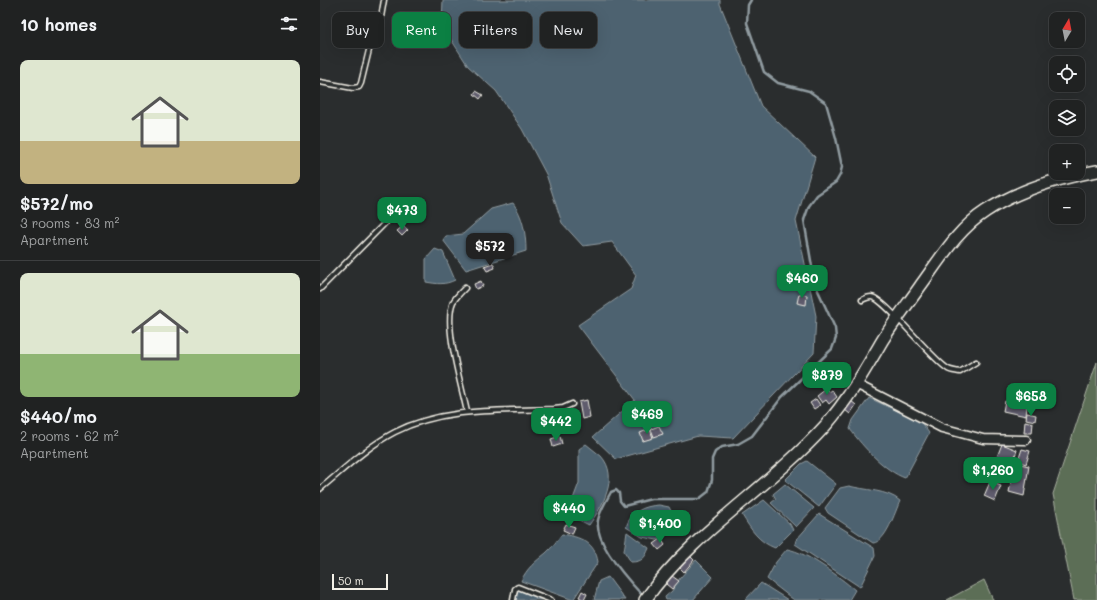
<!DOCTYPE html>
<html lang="en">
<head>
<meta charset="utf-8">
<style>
	:root { --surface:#202222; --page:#282a2a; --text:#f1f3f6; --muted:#a2a4a5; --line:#3d3f40; --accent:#0b8043 }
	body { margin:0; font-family:Mali,sans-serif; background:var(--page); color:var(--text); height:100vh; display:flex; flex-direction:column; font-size:15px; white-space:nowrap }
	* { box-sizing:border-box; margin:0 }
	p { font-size:13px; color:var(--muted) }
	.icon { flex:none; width:22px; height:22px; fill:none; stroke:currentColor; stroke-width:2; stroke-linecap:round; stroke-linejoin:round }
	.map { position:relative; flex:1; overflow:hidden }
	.side { display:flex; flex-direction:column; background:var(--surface); width:320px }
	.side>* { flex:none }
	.top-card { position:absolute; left:12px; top:12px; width:380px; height:36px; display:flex; gap:8px }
	.needle { width:26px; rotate:10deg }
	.fabs { position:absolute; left:729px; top:12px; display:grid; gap:8px }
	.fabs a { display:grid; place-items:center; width:36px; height:36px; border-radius:8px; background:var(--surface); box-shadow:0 4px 16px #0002,0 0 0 1px var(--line); font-size:20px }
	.scale { position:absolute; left:12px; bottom:10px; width:56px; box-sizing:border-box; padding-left:4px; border:2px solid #f4f1e8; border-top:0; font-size:11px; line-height:14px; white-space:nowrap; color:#f4f1e8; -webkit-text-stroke:3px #2a2d2e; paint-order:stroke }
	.price { position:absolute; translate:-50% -34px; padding:0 9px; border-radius:8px; background:var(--accent); color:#fff; font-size:13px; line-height:26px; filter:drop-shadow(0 1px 2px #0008) }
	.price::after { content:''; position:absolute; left:50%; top:24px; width:12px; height:9px; margin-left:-6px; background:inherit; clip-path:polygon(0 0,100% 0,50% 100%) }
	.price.selected { background:#222; color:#fff }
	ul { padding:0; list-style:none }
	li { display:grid; align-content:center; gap:8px; height:212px; padding:0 20px }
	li+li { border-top:1px solid var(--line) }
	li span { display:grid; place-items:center; height:124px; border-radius:8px; color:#555 }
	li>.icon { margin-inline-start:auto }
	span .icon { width:72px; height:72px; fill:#fffc; stroke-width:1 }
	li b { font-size:17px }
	h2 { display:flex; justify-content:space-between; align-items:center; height:48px; padding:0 20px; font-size:17px }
	.tag { padding:0 14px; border-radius:8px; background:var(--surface); box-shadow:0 4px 16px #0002,0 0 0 1px var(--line); font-size:14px; line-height:36px }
	.tag.selected { background:var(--accent); color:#fff }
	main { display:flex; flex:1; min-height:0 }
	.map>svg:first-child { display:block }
</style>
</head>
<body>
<main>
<section class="side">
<h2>10 homes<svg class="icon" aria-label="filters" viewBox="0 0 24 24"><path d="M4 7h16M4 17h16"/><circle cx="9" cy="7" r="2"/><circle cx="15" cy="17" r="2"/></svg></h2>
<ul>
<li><span style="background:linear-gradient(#dfe7d0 65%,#c2b280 0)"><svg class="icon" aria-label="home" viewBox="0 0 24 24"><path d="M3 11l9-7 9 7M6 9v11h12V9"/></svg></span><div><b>$572/mo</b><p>3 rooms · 83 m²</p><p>Apartment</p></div></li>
<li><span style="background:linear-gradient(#dfe7d0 65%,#8fb573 0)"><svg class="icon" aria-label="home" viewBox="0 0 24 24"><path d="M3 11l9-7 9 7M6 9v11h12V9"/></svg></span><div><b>$440/mo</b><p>2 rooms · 62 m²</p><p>Apartment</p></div></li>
</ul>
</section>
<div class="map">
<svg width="777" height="600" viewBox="0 0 777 600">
	<rect width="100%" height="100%" fill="#2a2d2e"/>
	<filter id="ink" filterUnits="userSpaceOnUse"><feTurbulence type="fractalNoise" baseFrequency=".025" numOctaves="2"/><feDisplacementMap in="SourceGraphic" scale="8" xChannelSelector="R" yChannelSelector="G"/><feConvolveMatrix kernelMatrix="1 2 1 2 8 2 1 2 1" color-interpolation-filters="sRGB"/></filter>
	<g filter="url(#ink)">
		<path fill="#5c6e57" stroke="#a8b0a0" d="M777,362V600H754L733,494Z
			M664,580L673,600H627Z"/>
		<path fill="#4d6270" stroke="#909ba0" d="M123,0H400V4L441,106L495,157L476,221L496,316L494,353L413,438L378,436L296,459L273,437L315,400L258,325L311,289L316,275L292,242L263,246L242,223L226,174L202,129L176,91L148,66L122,25Z
			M193,203C203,216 206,234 206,251L146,270L123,240L126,236L143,234L171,209Z
			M115,249L123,252L135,280C125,285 117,284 106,282V259Z
			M549,398L600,421L609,433L585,478C565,471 543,447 530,429L533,420Z
			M266,444C271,448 276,452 281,456C300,477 282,507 269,525L255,518L250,507L259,483V449Z
			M487,461L516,484L499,507L465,480L481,464Z
			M465,484L494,508L476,527L451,503L456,499L453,494Z
			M529,486C544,490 568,490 580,501C575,512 566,542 553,543L508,513L505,508L520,488Z
			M444,500L470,524L473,530L455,548C439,542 431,530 422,515Z
			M339,505L349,507L359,527L337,540L322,537L306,527C311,512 323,506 339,505Z
			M499,514L554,548L555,556L540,587L475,544L476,540Z
			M307,532L329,548C325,558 322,562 311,562L304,551Z
			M242,534C260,537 275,542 278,562L253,600L201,581C207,568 215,562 226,553C232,548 237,540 242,534Z
			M467,549C489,553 518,576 535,590L529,600H474L447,579L456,562Z
			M376,560L393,577L373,600H346L345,597L352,591L360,578Z
			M288,577L305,600H274L279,581Z
			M441,583L468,600H425Z
			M198,590L226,600H194Z"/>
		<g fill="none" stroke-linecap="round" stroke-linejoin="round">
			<path stroke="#909ba0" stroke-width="2.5" d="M322,595C307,579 274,543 278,520C280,510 287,500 291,492L296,490L299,493L300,501L304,506L331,499H379L388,492L392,480V459L395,452L402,447L418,444L432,436L462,397L512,349L516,338L515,328L495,284L484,220L489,206L497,195L516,182L520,175L522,167L516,138L506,103L489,91L458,83L444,72L427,23L428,5L431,0"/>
		</g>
		<path fill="#5e5b6d" stroke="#f4f1e8" d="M156,91L163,95L160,99L154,94Z
			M83,226L88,230L82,236L77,231Z
			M173,263L175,268L167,271L164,266Z
			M161,281L163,286L156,289L154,284Z
			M479,294L487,295L486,305L477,303Z
			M506,389L509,392L512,390L517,397L509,404L506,400L502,403L497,396Z
			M689,396L696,398L695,403L687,401Z
			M496,399L500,405L494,409L490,403Z
			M267,400L270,417L262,419L259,402Z
			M531,401L536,405L530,414L525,410Z
			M685,401L707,406L706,416L683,411Z
			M707,413L716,415L715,421L706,419Z
			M234,418L236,424L226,426L225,420Z
			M705,421L713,423L712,433H704Z
			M339,426L343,434L334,437L331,429Z
			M330,429L333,438L323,441L320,433Z
			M240,436L242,444L233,447L231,439Z
			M682,444L697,450L691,468L675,462Z
			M702,449L710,451L706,464L698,461Z
			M695,463L709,466L704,496L689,492Z
			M670,482L681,486L675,501L664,496Z
			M246,524L255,527L252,534L243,530Z
			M341,539L345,545L339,550L334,544Z
			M370,556L374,560L364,572L360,568Z
			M352,576L359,581L352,589L346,584Z
			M262,591L267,594L264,600L259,597Z"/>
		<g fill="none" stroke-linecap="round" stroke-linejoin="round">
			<g stroke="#f4f1e8" stroke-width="7">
				<path id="lane" d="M0,82L33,88L39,87L41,83L50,46L60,23L64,0
					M145,288C141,292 136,297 133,302C123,325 142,387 147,412
					M0,289L65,223
					M542,300C544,299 548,297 551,297C564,297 611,359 628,369C631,371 636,371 640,372L656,362
					M0,489C24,469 48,446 75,432C124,407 181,411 234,409L243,408L252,404
					M193,600L195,589L198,587L231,600"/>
			</g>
			<g stroke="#f4f1e8" stroke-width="11">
				<path id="street" d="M536,384L622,428L663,439L706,440"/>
			</g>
			<g stroke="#f4f1e8" stroke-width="14">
				<path id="secondary" d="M325,600C374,531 449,488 505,426C528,400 545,370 562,341C574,321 588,304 601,285C620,259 638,229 666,211C700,189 738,178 777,171"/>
			</g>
			<use href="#lane" stroke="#2a2d2e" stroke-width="4"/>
			<use href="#street" stroke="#2a2d2e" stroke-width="8"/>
			<use href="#secondary" stroke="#2a2d2e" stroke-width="11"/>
		</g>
	</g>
</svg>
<div class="fabs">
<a><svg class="needle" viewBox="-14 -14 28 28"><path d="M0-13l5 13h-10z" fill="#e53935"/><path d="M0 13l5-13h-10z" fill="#a2a4a5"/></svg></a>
<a><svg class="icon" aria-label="locate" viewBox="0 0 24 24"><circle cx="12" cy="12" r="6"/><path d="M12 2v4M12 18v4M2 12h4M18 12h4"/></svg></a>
<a><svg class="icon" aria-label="layers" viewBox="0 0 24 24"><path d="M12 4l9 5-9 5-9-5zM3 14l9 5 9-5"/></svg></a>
<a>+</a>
<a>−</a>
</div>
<div class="scale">50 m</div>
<b class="price" style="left:82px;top:231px">$473</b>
<b class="price selected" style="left:170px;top:267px">$572</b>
<b class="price" style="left:482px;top:299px">$460</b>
<b class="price" style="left:507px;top:396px">$879</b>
<b class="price" style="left:711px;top:417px">$658</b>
<b class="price" style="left:327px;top:435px">$469</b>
<b class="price" style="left:236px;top:442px">$442</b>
<b class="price" style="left:673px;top:491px">$1,260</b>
<b class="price" style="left:249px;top:529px">$440</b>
<b class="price" style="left:340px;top:544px">$1,400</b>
<div class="top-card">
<a class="tag">Buy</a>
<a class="tag selected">Rent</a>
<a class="tag">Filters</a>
<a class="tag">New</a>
</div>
</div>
</main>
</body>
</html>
